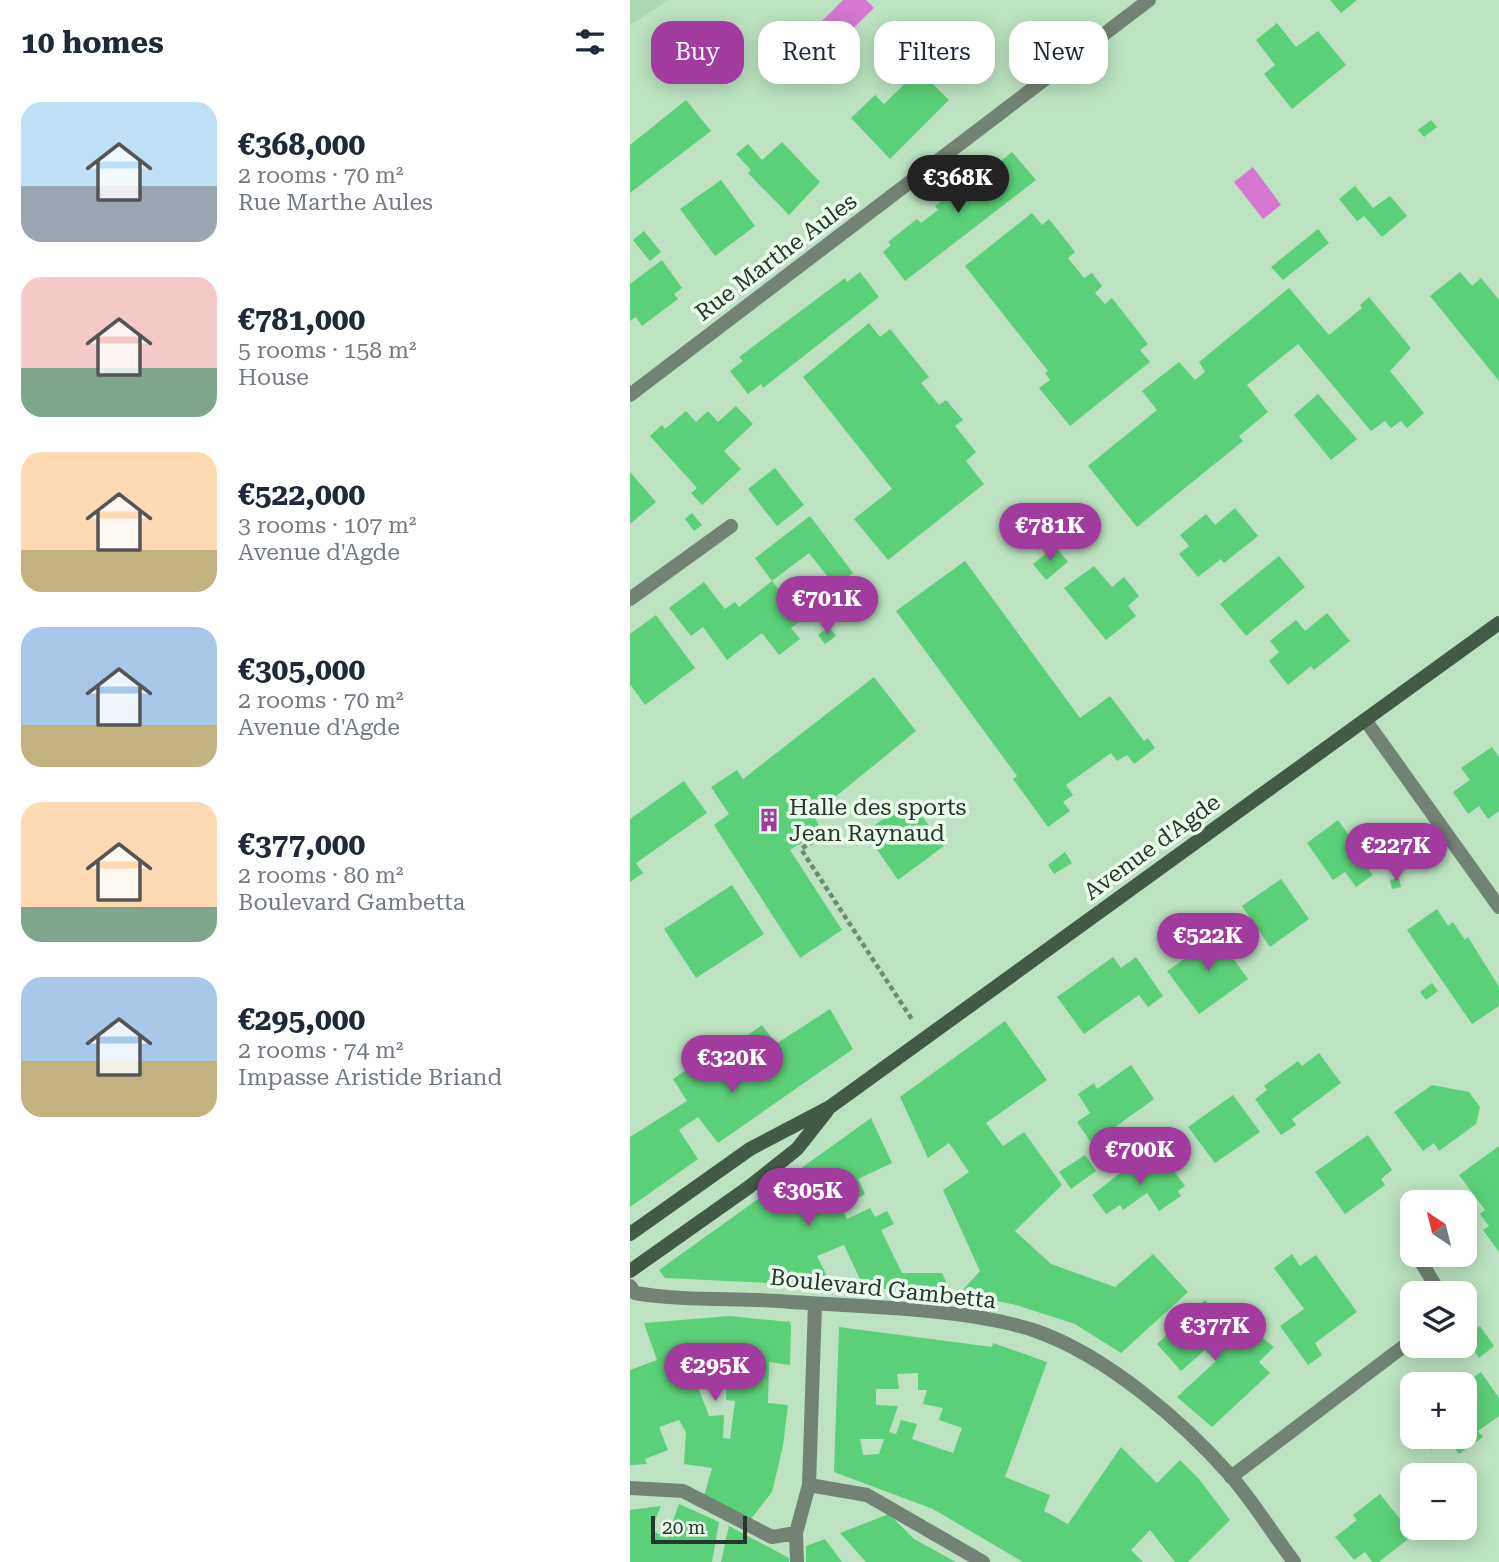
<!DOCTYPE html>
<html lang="en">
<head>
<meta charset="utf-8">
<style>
	:root { --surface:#fff; --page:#f6f6f7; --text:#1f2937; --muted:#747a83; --accent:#a13b9e }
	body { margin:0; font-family:"Roboto Serif",serif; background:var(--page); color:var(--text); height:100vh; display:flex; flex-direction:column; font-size:26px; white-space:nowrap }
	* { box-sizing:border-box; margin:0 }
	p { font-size:23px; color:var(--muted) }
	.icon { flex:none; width:38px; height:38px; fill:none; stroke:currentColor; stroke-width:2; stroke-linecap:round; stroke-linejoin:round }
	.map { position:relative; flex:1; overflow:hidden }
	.panel { display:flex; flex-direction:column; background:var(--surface); width:630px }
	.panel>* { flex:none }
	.banner { position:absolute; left:21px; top:21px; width:665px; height:63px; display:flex; gap:14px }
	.needle { width:46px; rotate:325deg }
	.tools { position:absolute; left:770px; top:1190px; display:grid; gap:14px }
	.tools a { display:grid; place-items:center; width:77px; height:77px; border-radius:14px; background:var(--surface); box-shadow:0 4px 18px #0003; font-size:35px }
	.scale { position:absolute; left:21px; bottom:18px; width:96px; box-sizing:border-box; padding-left:7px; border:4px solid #27372a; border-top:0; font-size:19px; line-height:24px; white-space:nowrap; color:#27372a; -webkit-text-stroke:5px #eafeed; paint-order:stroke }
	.price { position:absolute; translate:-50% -60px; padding:0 16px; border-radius:24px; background:var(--accent); color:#fff; font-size:23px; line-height:46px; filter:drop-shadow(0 2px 4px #0008) }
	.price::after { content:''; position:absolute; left:50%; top:42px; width:21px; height:16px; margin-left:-10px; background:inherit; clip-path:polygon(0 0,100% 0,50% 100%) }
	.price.current { background:#222; color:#fff }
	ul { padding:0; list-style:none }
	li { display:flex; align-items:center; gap:21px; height:175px; padding:0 21px }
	li span { display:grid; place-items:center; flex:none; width:196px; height:140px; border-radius:21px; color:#555 }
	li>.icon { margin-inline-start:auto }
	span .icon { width:84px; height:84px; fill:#fffc; stroke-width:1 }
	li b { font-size:30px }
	h2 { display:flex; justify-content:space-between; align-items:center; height:84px; padding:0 21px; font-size:30px }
	.pill { padding:0 24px; border-radius:21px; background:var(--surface); box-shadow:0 4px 18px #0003; font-size:24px; line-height:63px }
	.pill.current { background:var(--accent); color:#fff }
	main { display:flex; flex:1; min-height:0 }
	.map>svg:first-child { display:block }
</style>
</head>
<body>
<main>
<section class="panel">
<h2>10 homes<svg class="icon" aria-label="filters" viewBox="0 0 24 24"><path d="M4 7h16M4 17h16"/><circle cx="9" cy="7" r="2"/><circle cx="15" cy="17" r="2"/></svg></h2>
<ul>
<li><span style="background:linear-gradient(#bfe0f5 60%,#9aa5b1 0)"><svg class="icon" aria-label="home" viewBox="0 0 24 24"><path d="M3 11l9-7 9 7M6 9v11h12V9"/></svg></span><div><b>€368,000</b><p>2 rooms · 70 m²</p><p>Rue Marthe Aules</p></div></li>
<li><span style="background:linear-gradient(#f6c9c9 65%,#7fa58c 0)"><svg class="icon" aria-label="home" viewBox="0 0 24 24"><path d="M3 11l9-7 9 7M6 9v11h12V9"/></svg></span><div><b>€781,000</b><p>5 rooms · 158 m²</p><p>House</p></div></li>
<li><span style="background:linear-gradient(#ffd9b3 70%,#c2b280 0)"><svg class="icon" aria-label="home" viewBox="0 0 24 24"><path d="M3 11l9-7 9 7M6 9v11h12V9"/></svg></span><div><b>€522,000</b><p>3 rooms · 107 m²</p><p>Avenue d'Agde</p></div></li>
<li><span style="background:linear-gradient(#a9c7e8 70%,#c2b280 0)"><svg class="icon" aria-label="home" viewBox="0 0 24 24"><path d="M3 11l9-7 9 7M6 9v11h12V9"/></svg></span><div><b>€305,000</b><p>2 rooms · 70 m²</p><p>Avenue d'Agde</p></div></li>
<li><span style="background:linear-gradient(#ffd9b3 75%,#7fa58c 0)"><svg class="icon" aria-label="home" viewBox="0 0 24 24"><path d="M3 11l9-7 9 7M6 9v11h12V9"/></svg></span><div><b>€377,000</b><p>2 rooms · 80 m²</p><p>Boulevard Gambetta</p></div></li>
<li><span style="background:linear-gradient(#a9c7e8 60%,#c2b280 0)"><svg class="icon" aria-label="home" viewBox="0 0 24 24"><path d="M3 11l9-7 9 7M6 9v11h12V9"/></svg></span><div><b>€295,000</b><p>2 rooms · 74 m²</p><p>Impasse Aristide Briand</p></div></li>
</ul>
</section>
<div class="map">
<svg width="869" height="1562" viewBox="0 0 869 1562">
	<rect width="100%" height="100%" fill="#bce2c1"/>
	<path fill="#abd8b2" d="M0,0H39L0,25Z"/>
	<path fill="#d677d1" d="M213,0H236L244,8L205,46L201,42L196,46L187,38L192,32L186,27Z
		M623,167L651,205L633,219L604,182Z"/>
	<path fill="#5cd078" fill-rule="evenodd" d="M700,0H727L711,13Z
		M647,23L666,47L688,31L716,65L662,109L634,74L645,65L626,40Z
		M289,70L319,100L260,159L221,118L245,95L254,104Z
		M56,100L81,131L0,193V145Z
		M801,120L807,127L794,137L788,130Z
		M152,142L190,182L159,215L118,173L121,170L106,154L118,144L132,160Z
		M382,152L406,180L275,281L253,252L261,245L258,242L287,219L291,223L308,210L305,206L334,183L337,187L356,172L353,169L368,157L371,161Z
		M91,180L125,226L85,256L50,209Z
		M725,186L743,208L760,196L777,216L752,237L734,216L727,221L709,199Z
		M402,213L412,225L419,219L445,252L438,258L454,278L462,273L472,286L465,293L475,304L482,298L518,344L510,350L520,362L440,426L409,388L420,380L415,373L418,371L335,266Z
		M688,229L699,243L653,280L641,267Z
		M14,231L31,252L20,261L3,240Z
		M32,260L52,288L44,294L48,299L12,326L6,317L0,321V284Z
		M230,272L249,297L133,388L131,384L118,394L100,371L113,361L109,357L215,278L217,282Z
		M830,272L842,286L851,278L869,300V381L800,296Z
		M659,288L699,335L732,308L730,305L739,297L781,348L760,371L794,413L777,428L771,421L761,428L755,421L741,431L668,344L617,385L638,412L609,436L613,441L507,527L458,466L527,410L512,391L549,362L565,380L575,372L569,362Z
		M239,323L250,337L260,329L299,377L291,383L309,405L316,400L333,420L325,426L346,452L336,461L354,484L258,560L224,519L262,489L173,377Z
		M688,394L727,439L701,460L664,415Z
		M106,406L123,424L94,451L111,469L72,505L61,493L67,488L20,436L32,425L35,429L56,411L66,422L78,411L88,422Z
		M145,468L174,505L147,526L118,489Z
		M0,472L26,502L0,524Z
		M605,508L628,536L594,563L591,559L568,577L549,554L559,546L550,535L576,514L585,525Z
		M62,513L72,525L64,531L55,519Z
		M180,516L223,573L205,586L179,553L142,581L172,620L161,628L170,639L149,655L132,633L97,660L73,627L61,636L39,608L74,582L95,609L105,602L109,607L142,581L125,558Z
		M425,546L438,562L416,580L403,564Z
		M649,556L675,587L616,636L590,604Z
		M335,561L450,718L480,696L514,741L518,738L525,748L504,764L497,755L487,761L481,753L436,785L443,795L433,802L440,811L418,827L383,779L387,776L266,611Z
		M464,566L482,587L494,577L509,596L498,606L506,616L476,640L434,588Z
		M697,613L720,641L684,670L681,666L658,685L639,661L649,652L640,641L666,620L675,631Z
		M26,615L65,668L15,705L0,684V634Z
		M199,627L206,636L195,644L188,635Z
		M244,677L286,731L183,815L192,830L160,850L212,930L170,958L84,825L99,814L81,787L107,770L113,779Z
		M862,747L869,757V811L858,819L849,806L838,814L823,792L840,780L831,768Z
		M54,781L77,813L6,863L13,873L0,882V819Z
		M280,800L314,846L268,880L235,832Z
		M708,820L735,857L731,860L743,875L726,887L715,872L703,880L677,843Z
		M435,852L442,863L424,874L418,865Z
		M769,878L771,887L762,889L760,880Z
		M651,879L679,919L640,947L612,906Z
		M102,885L134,934L66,978L34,929Z
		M807,909L818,926L823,922L835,940L838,937L869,987V1006L842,1024L777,930Z
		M583,931L618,979L569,1014L537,971L566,951L562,946Z
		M483,957L491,968L506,957L533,996L518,1007L509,995L454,1034L427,997Z
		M802,983L808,991L796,1000L790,992Z
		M200,1009L223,1049L88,1143L68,1117L49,1130L68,1159L0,1207V1137L57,1101L43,1079L87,1048L91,1054L132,1025L146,1044Z
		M375,1021L417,1080L356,1123L373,1146L394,1132L432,1185L385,1231L421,1264L485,1287L523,1254L558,1292L491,1353L445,1324L386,1305L330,1293L350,1271L313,1190L339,1172L319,1143L298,1158L270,1097Z
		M689,1053L711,1083L662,1119L666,1125L651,1135L625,1099L637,1090L634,1086L668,1061L672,1066Z
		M501,1065L524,1099L481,1130L484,1137L466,1150L447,1122L460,1113L448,1094L464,1083L467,1089Z
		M802,1085L839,1092L850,1107L846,1124L809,1151L804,1143L793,1151L764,1112Z
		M603,1095L630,1132L585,1163L558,1127Z
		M241,1118L262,1163L228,1179L235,1194L211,1207L217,1219L240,1208L245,1217L257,1211L264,1224L251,1230L272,1273H312L321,1292L234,1288L214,1245L187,1256L202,1286L35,1278L29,1270Z
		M738,1135L762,1170L751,1179L755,1185L715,1214L685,1172Z
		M869,1146V1252L853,1230L859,1226L850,1214L855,1210L829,1175Z
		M455,1155L466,1171L441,1189L429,1172Z
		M512,1156L522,1171L536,1160L555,1186L548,1191L551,1196L529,1211L517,1193L493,1210L490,1205L476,1214L462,1195Z
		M662,1254L670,1266L686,1255L727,1312L685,1343L692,1355L678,1365L650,1326L674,1309L644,1268Z
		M575,1300L610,1338L606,1343L614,1349L628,1334L644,1347L629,1362L640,1373L582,1427L547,1397L586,1361L575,1350L551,1371L527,1344Z
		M100,1316L160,1322L161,1326L160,1365L139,1362L138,1403L158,1405L153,1446L142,1492L121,1519L74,1496L82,1468L54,1464L56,1432L49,1420L29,1427L38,1450L15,1459L17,1464L0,1465V1370L27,1360L14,1323ZM97,1368L96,1400L105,1401L100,1439L93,1438L94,1415L79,1416L61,1369Z
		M850,1326L864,1346L849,1358L835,1336Z
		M209,1327L362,1347L363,1343L417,1362L375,1477L420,1495L414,1511L438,1524L491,1447L527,1483L550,1460L569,1479L600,1520L558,1562H545L520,1530L501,1550L513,1562H393L303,1509L204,1472ZM288,1373V1390H297L293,1404L313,1408L309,1420L332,1428L323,1453L282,1439L287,1424L271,1420L266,1434L259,1432L268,1406L246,1405V1389H269L267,1374ZM230,1439H254L249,1454L233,1455Z
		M851,1372L869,1398V1416L848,1431L853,1437L829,1454L819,1439L801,1450L792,1437H835V1383Z
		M750,1494L783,1535L749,1562H742L735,1552L724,1560L705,1537L727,1520L723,1515Z
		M49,1504L89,1522L82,1562H0V1510L31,1506L21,1530L37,1538Z
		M259,1514L284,1539L326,1562H236L210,1533Z
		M99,1526L159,1558V1562H91Z
		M195,1539L212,1562H176V1546Z"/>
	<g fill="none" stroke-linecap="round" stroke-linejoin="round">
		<path stroke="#708a73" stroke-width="4.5" stroke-dasharray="5 3.5" stroke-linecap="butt" d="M205,827L171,849L283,1021"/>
		<path stroke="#728274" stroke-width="14" d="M0,395L519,0
			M0,599L101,526
			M736,721L869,907
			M787,1255L805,1285L802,1293
			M601,1477L782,1340
			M179,1485L185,1304
			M0,1488L53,1491L142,1537L166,1533
			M167,1562L166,1533L179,1485L237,1495L353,1562"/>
		<path stroke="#728274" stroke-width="14" d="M0,1286L5,1293C52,1301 101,1298 148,1301C225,1307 335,1307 406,1331C477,1356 552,1421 601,1476C624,1503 643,1534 664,1562"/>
		<path stroke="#435a46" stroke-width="14" d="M0,1234L120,1149L200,1107L869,623
			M0,1271L119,1187L167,1149L197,1111"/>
	</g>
	<defs>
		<g id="building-bare" transform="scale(1.89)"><path d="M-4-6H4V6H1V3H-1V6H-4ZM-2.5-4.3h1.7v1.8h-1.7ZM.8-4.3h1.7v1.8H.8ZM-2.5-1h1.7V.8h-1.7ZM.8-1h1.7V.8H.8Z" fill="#a13b9e" stroke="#eafeed" stroke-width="2.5" paint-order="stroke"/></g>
	</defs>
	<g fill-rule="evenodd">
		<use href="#building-bare" x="139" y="820"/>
	</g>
	<g text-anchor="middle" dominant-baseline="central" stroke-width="7" stroke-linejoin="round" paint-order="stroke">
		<g font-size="23" fill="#27372a" stroke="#eafeed">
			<text transform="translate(146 257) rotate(-37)">Rue Marthe Aules</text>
			<text transform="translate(522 847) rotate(-36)">Avenue d'Agde</text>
			<text transform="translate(253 1289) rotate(6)">Boulevard Gambetta</text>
		</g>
		<g font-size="23" fill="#27372a" stroke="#eafeed" text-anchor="start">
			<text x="159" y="807">Halle des sports<tspan x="159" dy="26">Jean Raynaud</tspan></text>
		</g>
	</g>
</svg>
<div class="tools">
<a><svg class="needle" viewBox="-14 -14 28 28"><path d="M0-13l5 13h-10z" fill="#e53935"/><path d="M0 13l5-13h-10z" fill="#747a83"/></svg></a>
<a><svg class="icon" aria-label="layers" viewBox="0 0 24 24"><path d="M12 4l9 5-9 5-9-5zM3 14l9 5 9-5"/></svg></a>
<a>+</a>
<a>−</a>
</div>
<div class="scale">20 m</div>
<b class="price current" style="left:328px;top:215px">€368K</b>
<b class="price" style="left:420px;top:563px">€781K</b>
<b class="price" style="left:197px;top:636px">€701K</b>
<b class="price" style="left:766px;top:883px">€227K</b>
<b class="price" style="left:578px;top:973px">€522K</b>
<b class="price" style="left:102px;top:1095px">€320K</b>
<b class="price" style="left:510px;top:1187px">€700K</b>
<b class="price" style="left:178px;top:1228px">€305K</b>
<b class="price" style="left:585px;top:1363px">€377K</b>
<b class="price" style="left:85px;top:1403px">€295K</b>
<div class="banner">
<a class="pill current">Buy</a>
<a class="pill">Rent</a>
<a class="pill">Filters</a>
<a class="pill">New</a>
</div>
</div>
</main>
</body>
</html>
